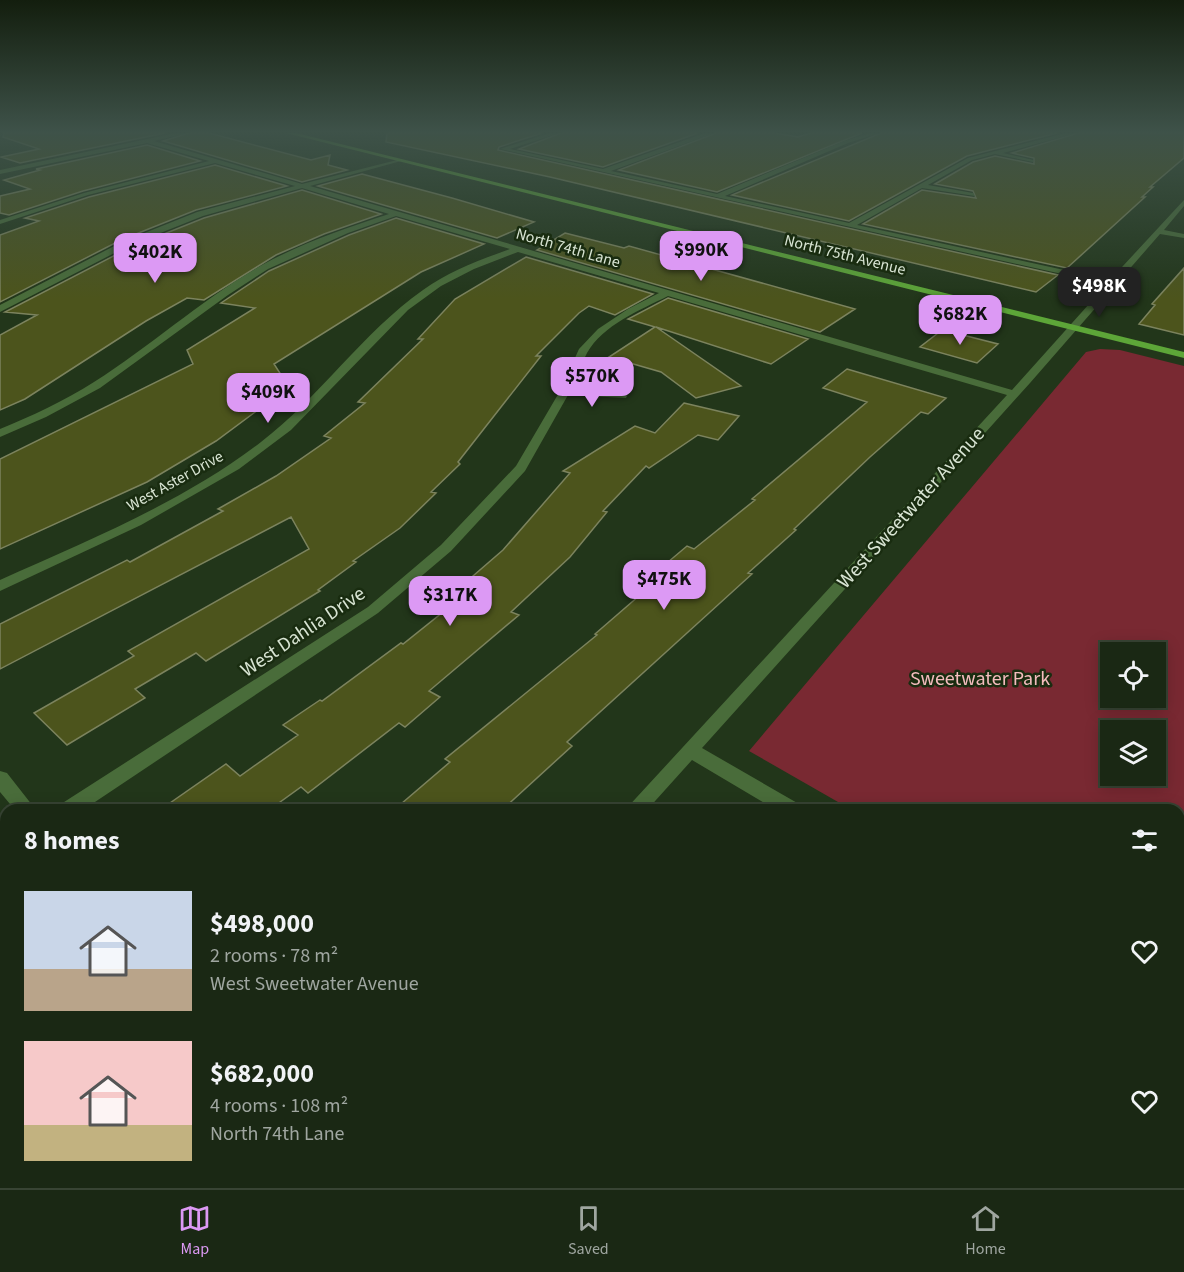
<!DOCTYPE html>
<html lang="en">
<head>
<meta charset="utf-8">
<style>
	:root { --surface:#1a2814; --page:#273422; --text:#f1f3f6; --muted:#9fa6a0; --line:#384434; --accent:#dc99f4 }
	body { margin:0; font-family:"Source Sans 3",sans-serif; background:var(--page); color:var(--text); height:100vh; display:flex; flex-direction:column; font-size:22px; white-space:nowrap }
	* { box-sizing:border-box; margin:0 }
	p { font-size:20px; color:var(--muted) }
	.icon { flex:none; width:33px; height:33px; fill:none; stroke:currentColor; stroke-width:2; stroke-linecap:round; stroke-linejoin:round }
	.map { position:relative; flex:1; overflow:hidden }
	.details { position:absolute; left:0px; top:804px; width:1185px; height:384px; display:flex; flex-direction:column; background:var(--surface); border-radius:18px 18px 0 0; box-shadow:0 3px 15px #0003,0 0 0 2px var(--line) }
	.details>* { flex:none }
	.controls { position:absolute; left:1100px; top:642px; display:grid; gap:12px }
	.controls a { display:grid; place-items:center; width:66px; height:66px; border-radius:0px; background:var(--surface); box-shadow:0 3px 15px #0003,0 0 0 2px var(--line); font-size:30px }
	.price { position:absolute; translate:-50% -51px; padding:0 14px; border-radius:12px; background:var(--accent); color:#111; font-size:20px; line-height:39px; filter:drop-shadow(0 2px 3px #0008) }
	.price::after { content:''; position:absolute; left:50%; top:36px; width:18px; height:14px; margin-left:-9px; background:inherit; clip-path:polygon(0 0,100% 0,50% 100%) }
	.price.current { background:#222; color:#fff }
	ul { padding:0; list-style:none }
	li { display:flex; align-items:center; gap:18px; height:150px; padding:0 24px }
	li span { display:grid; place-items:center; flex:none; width:168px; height:120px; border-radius:0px; color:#555 }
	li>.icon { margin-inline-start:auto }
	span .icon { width:72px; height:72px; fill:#fffc; stroke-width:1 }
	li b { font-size:26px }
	h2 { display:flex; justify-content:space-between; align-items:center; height:72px; padding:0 24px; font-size:26px }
	.tabs { display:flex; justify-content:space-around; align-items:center; height:84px; border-top:2px solid var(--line); background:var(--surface); font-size:16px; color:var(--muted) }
	.tabs a { display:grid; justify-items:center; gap:3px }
	.tabs .current { color:var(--accent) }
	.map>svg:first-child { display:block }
</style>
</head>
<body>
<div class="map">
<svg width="1184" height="1188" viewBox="0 0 1184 1188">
	<rect width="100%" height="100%" fill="#22361a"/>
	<path fill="#792932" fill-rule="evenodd" d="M1100,349L1120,350L1184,366V998L1179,996V810H852L749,751L1086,352ZM1155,652V698H1110V652ZM1155,730V776H1110V730Z"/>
	<path fill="#4c541c" stroke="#7c835e" stroke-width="1.5" d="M4,133H165L20,163L1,157L39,149L3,137Z
		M189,133H209L311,160L330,155L328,165L347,170L302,182L163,141Z
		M387,133H542L499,147L498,150L1058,275L1036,292L550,177L386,142Z
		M561,133H698L603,167L519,149Z
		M716,133H774L798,137L811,133H862L717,192L619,170Z
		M881,133H1057L967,156L849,221L732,195Z
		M1078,133H1184V158L1150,187H1153L1142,197H1145L1067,268L863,224L922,190L976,198L973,191L935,184L973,162L995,156L1034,164V158L1012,153Z
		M147,145L200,161L83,191L9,215L0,213V196L30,189L4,180L40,170L36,169Z
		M215,165L287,186L196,210L121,240L0,302V235L39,221L25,218L89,197Z
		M362,174L452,198L534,222L497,238L318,186Z
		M302,190L381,214L324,234L276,255L204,300L187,298L146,321L25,399L0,410V335L37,315L5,312L129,248L204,218Z
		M396,218L484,244L421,272L274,364L287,384L260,407H262L216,441L147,482L0,549V459L193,364L187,350L255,308L221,303L269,271L349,235Z
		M565,233L624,248L629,246L855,309L820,332L537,250Z
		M526,257L653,294L615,315L589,306L579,313L536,356H541L458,462L460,464L431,492L436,493L400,528L353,561L356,562L318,590L320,591L206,661L196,653L135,689L145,698L67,745L34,713L134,656L128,651L309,549L291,517L0,669V624L127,560L130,562L223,511L218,509L276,476L331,438L324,436L365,403L358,402L423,339H418L455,299Z
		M1184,268V335L1139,324L1155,305L1152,304Z
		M668,298L808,339L771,364L656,327L741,386L696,398L661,372L609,357L655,327L628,319Z
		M942,330L951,332L998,344L977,363L920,347Z
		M847,369L946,398L928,414L921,412L870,457L794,529L796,530L748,573L752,574L567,742L572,746L502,810H394L450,762L445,759L597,635L595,634L655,582L648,579L687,546L694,549L755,500L752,499L867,402L823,388Z
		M684,403L739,416L718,440L698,435L649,468L646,466L603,511L607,512L570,557L511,612L519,615L429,691L440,697L405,727L399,723L308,793L301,787L269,810H160L226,764L240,776L298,735L283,725L320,700L322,701L401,643L403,644L483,580L473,576L503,550L570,473L563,471L635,426L655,433Z"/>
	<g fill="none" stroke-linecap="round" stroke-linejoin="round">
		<path fill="#496c3a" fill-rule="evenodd" d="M176,133H187L154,141L302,184L401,159V161L310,186L1012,390L1107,284L500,149L550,133H559L510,149L603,169L705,133H714L611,171L717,194L844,141L870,133H879L848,143L725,196L849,223L968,158L1066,133H1076L1003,153L1033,160V162L995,154L972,160L928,185L973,193L975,196L922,188L857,225L1110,280L1184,200V206L1164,230L1184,234V238L1160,234L1030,383L702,748L799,804L802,810H776L692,760L647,810H625L1007,395L668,296C640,310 603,325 587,353C581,364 577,377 572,388L622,393L627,396L626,398L568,395L525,471L451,551L378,613L83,810H58L61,804L368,607L441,545L516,466L560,391L579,349L598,329L628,309L659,293L518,252L474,269L441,286L408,310L291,430L239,469L141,525L0,591V580C89,540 183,502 261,442C320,397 362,333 423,290C449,271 480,260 510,249L396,216L348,233L268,269L228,295L100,388L46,417L0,437V429C32,416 64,401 94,382C151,346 202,299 262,265C302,243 346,228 389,214L302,188L203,216L128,246L0,312V305L122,242L197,212L295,186L215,163L88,195L0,224V220L84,193L209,161L147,143L0,174V170Z
			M0,771L7,773L36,810H15L0,792Z
			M1179,1027L1184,1029V1054L1179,1052Z
			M280,1182H309L307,1188H277Z
			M819,1182H846L844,1188H816Z"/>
		<path fill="#5da638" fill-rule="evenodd" d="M286,133H296L1184,352V358Z"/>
	</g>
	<linearGradient id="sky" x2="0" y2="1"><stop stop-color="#131e0e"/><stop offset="0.44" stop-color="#3e5249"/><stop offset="1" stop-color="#3e5249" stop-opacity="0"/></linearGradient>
	<rect width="1184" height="299" fill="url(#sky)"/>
	<g text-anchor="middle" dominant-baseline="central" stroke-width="5" stroke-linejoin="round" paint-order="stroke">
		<g font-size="16" fill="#d8e4d3" stroke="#192c10">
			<text transform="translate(568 248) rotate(16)">North 74th Lane</text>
			<text transform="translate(845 255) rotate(14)">North 75th Avenue</text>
			<text transform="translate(175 481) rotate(-29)">West Aster Drive</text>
		</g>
		<g font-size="20" fill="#d8e4d3" stroke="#192c10">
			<text transform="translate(911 508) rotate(-48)">West Sweetwater Avenue</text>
			<text transform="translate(303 632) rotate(-34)">West Dahlia Drive</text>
		</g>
		<g font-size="20" fill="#f4bcbe" stroke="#192c10">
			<text x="980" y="679">Sweetwater Park</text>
		</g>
	</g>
</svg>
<div class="controls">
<a><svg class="icon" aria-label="locate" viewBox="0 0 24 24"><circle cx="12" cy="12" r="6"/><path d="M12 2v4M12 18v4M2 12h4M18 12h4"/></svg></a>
<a><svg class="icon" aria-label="layers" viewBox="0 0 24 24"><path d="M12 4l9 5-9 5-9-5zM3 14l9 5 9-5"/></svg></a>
</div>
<b class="price" style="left:701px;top:282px">$990K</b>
<b class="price" style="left:155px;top:284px">$402K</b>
<b class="price current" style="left:1099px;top:318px">$498K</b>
<b class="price" style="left:960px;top:346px">$682K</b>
<b class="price" style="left:592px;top:408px">$570K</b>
<b class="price" style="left:268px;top:424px">$409K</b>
<b class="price" style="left:664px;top:611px">$475K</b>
<b class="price" style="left:450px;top:627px">$317K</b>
<section class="details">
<h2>8 homes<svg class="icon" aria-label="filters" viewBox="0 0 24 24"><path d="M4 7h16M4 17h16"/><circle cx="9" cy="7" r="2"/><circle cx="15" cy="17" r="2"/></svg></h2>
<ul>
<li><span style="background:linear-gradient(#c9d6e8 65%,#b9a48a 0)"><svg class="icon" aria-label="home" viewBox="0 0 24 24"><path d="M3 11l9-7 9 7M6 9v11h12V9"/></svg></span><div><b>$498,000</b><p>2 rooms · 78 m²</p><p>West Sweetwater Avenue</p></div><svg class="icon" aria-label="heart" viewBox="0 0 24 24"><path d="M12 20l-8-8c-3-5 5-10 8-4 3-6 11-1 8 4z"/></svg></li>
<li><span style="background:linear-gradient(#f6c9c9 70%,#c2b280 0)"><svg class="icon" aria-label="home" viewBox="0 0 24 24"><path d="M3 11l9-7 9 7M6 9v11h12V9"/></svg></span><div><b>$682,000</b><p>4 rooms · 108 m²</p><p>North 74th Lane</p></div><svg class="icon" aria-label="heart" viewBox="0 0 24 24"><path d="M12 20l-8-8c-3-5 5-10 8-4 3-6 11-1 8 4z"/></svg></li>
</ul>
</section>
</div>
<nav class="tabs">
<a class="current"><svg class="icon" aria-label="map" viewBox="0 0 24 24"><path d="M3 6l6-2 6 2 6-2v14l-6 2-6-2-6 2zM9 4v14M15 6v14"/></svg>Map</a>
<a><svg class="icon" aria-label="saved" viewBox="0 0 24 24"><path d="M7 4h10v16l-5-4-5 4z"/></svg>Saved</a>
<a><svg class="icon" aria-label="home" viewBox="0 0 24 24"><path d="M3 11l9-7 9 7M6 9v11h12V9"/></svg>Home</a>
</nav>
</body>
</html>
